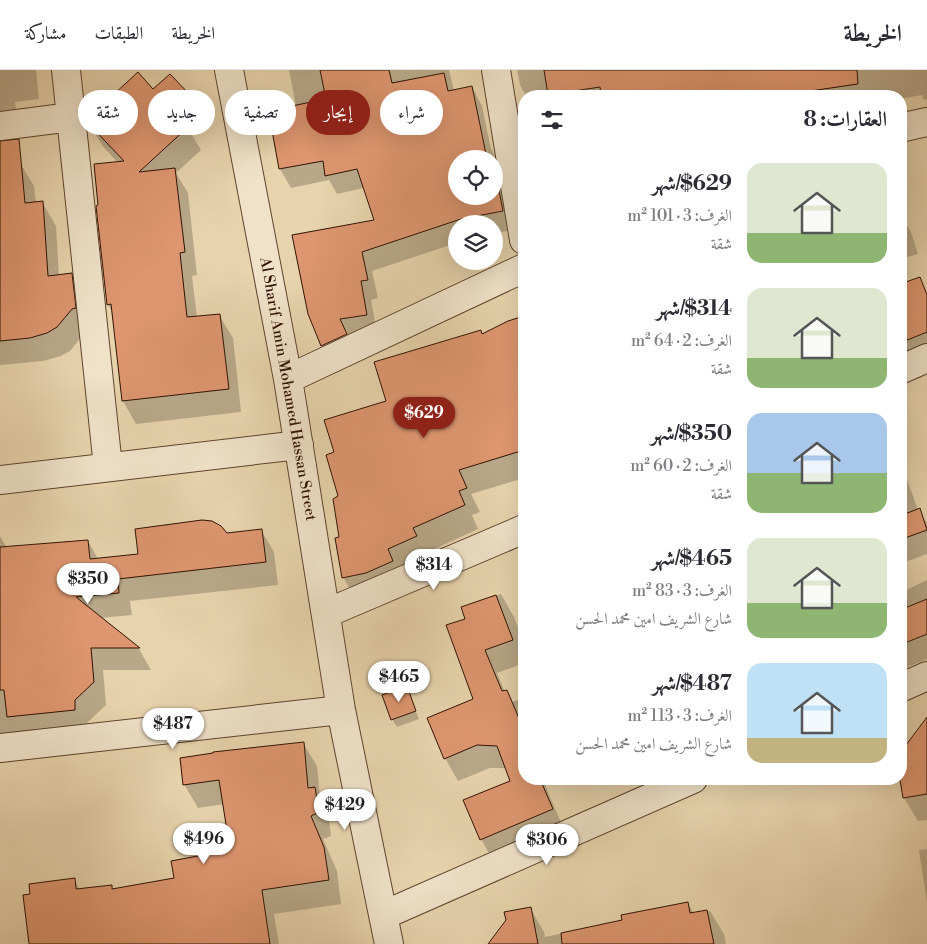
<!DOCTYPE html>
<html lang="ar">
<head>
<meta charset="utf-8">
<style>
	:root { --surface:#fff; --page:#f2f2f3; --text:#2b2b33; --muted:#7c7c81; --line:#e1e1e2; --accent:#8f2418 }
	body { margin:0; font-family:"Libre Bodoni",Amiri,serif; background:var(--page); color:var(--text); direction:rtl; height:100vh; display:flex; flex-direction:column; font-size:19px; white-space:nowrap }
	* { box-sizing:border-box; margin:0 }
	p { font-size:16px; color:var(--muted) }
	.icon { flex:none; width:28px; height:28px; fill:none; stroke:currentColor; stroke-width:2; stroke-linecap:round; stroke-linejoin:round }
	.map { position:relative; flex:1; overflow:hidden; direction:ltr }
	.drawer { position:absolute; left:518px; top:20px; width:389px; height:695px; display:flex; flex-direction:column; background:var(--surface); border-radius:20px; box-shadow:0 5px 20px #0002; direction:rtl }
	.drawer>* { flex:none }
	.hud { position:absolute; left:15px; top:20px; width:428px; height:45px; direction:rtl; display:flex; gap:10px }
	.buttons { position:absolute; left:448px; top:80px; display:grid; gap:10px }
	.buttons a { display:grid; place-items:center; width:55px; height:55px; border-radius:50%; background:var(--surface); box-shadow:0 5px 20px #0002; font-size:25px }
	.price { position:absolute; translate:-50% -42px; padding:0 11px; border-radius:18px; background:#fff; color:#222; font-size:16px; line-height:32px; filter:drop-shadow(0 1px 2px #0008) }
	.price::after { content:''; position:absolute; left:50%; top:30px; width:15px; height:11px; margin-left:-8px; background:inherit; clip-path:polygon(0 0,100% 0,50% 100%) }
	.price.selected { background:var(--accent); color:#fff }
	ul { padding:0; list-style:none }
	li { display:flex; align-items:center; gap:15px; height:125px; padding:0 20px }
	li span { display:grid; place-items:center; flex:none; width:140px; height:100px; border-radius:15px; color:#555 }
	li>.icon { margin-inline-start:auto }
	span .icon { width:60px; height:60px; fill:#fffc; stroke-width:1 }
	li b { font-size:21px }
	h2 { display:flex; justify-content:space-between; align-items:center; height:60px; padding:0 20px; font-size:21px }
	.chip { padding:0 18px; border-radius:22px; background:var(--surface); box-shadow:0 5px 20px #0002; font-size:18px; line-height:45px }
	.chip.selected { background:var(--accent); color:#fff }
	header { display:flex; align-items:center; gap:30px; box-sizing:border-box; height:70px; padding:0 25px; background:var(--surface); border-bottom:1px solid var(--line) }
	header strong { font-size:24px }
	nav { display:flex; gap:28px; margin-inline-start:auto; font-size:18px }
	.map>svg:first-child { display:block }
</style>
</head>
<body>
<header>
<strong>الخريطة</strong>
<nav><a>الخريطة</a><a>الطبقات</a><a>مشاركة</a></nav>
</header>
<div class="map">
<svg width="927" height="874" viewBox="0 0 927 874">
	<rect width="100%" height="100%" fill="#e7d3ac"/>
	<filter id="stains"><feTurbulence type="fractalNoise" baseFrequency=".004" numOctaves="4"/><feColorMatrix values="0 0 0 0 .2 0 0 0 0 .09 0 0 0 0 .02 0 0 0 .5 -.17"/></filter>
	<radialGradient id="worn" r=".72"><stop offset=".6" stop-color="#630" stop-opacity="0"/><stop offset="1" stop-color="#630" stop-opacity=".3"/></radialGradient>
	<path fill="#0003" fill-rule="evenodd" d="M0,0H36L39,29L15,32L18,55L0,57Z
		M289,0H449L454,21L472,17L482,36L491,79L503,98L513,160L494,163V154H456V173L372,201L378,228L371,230L377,263L333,294L322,276L309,244L375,151L364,118L337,124L329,110L291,118L280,99L272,56L281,54L296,36ZM456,89H494V126H456Z
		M517,0H927V29L924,30L922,25L900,29V26H526L520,15Z
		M170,5L190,27L203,50L190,62L201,80L176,103L188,123L197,205L192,206L197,248L219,245L233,268L241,342L136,354L123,331L114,245L108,234L118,93L102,75L88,52L153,21Z
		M20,93L34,116L36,133L42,132L56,156L59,206L71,205L85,228V262L70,281L61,286L43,291L0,295V95Z
		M900,143L911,162L918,184L900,189Z
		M918,209L927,225V291L900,302V216Z
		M524,248V408L471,424L480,442L472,445L478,459L426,483L430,490L357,531L343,507L340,427L336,383L388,332L482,265Z
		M900,390L918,440L927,453V484L900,494Z
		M261,460L274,482L278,515L130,531L132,545L100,548L139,579L151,600H103L106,635L87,653V662L0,675V466L7,478L88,471L98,489L139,486L226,464Z
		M927,510V589L900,600V512L904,521Z
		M501,524L514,547L522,568L524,563V593L497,603L505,622H506L512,632L524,627V709H552L553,712L545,715L565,762L494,792L481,769L511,712L506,698H490L458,711L445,688L429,649L475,629L467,549L462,538Z
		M406,618L419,649L397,657L392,649Z
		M927,649V750L918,751L904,728L900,703V685Z
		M303,673L317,696L320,728L328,742L331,766L323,769L337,801L341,834L274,844L279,874H30L32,825L74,809L80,820L111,816L113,820L175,809L232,781L225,734L198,738L184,714Z
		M927,779V832L919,780Z
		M688,833L694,844L710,841L724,864L726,874H490L530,838L544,862L545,867L624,851Z"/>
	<path fill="#dd966f" stroke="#311202" d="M320,0H389L392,13L444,3L448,21L472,16L487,89H456V126H494V96L503,141L461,149L362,182L368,210L361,211L367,245L340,249L347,264L321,276L308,244L292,165L374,150L357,99L325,106L323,91L279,99L271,55L280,53L277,39L326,29Z
		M544,0H857L858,14L776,26H601L600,17L548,25Z
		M138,2L153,19L170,4L191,26L174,42L188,57L139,102L175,98L185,182L180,183L187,247L220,244L229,319L122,331L111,234L107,235L96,136L98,135L94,94L124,91L87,52V49Z
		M19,69L25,133L43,131L48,206L72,203L76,238L72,239L57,257L47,263L30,268L0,271V71Z
		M920,207L927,225V262L900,273V214Z
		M524,246V380L459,400L467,418L459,421L465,435L413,458L417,466L388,479L393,491L366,503L342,508L335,468L339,467L333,429L338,426L326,385L334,382L324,350L386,331L374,292L481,260L482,264L508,251Z
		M920,438L927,460L905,468L900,455V446Z
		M202,450L212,451L221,456L227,463L262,459L266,492L118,509L119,523L76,527L140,578H91L94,612L75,630V640L7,647L4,620H0V477L88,470L90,489L138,484L135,459Z
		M496,525L513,570L485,580L502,621L507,620L524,660V709H540L553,739L480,770L463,730L510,711L497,676L477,675L444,689L427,648L473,629L446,555L465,549L461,537Z
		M927,529V564L900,575V540Z
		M407,616L416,641L391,650L382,625Z
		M927,647V724L903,728L900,710V683Z
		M304,672L308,718L315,717L319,742L311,746L324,777L329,810L262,820L270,874H29L23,825L30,824L29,814L75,808L76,819L112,815V819L174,808L171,791L230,780L219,710L183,715L180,688L213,683V682Z
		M688,832L690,843L707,840L714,874H562L561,863L622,850L621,845Z
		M531,837L538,874H488L506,850L504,842Z"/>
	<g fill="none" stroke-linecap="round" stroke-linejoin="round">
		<g stroke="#5e422c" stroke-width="30">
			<path id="minor" d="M66,0L108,397
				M229,0L288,309L341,640L389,874
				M496,0L524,170
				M0,56L71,47
				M900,58L927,52
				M900,300L927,288
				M288,309L524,198
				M0,410L299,375
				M327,543L524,459
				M900,618L927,606
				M0,678L341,640
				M384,845L693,709"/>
		</g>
		<use href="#minor" stroke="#efe2c9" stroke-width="28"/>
	</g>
	<g text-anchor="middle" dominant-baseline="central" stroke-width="4.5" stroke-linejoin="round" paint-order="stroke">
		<g font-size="15" fill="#311202" stroke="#efe2c9">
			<text transform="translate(288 319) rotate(80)">Al Sharif Amin Mohamed Hassan Street</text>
		</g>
	</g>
	<rect width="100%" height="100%" filter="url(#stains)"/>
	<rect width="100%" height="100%" fill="url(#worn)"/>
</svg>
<div class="buttons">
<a><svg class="icon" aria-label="locate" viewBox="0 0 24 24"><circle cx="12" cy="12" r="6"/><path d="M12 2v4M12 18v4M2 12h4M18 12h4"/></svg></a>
<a><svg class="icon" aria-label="layers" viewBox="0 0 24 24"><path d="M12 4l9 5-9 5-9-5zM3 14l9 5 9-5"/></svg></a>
</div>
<b class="price selected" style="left:424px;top:369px">$629</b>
<b class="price" style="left:434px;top:521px">$314</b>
<b class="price" style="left:88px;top:535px">$350</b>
<b class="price" style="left:399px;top:633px">$465</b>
<b class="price" style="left:173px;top:680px">$487</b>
<b class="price" style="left:345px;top:761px">$429</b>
<b class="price" style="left:204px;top:795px">$496</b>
<b class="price" style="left:547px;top:796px">$306</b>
<div class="hud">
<a class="chip">شراء</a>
<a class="chip selected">إيجار</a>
<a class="chip">تصفية</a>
<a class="chip">جديد</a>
<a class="chip">شقة</a>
</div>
<section class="drawer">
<h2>العقارات: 8<svg class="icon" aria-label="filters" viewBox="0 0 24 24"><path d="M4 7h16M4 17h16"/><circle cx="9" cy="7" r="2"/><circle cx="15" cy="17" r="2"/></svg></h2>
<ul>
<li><span style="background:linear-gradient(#dfe7d0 70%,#8fb573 0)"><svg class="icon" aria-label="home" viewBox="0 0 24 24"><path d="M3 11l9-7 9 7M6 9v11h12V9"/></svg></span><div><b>$629/شهر</b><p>الغرف: 3 · 101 m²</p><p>شقة</p></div></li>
<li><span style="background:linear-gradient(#dfe7d0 70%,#8fb573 0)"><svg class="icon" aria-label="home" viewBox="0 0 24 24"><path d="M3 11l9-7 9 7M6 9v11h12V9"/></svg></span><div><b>$314/شهر</b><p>الغرف: 2 · 64 m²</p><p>شقة</p></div></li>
<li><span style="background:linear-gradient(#a9c7e8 60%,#8fb573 0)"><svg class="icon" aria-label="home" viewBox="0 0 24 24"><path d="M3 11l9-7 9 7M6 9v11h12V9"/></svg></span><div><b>$350/شهر</b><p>الغرف: 2 · 60 m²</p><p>شقة</p></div></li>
<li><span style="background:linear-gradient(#dfe7d0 65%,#8fb573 0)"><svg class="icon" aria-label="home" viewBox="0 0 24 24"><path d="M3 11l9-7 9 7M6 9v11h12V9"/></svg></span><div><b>$465/شهر</b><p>الغرف: 3 · 83 m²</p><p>شارع الشريف امين محمد الحسن</p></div></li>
<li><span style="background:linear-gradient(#bfe0f5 75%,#c2b280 0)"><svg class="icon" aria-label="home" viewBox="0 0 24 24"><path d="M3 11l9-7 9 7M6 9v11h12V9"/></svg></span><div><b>$487/شهر</b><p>الغرف: 3 · 113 m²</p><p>شارع الشريف امين محمد الحسن</p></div></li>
</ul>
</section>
</div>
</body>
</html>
